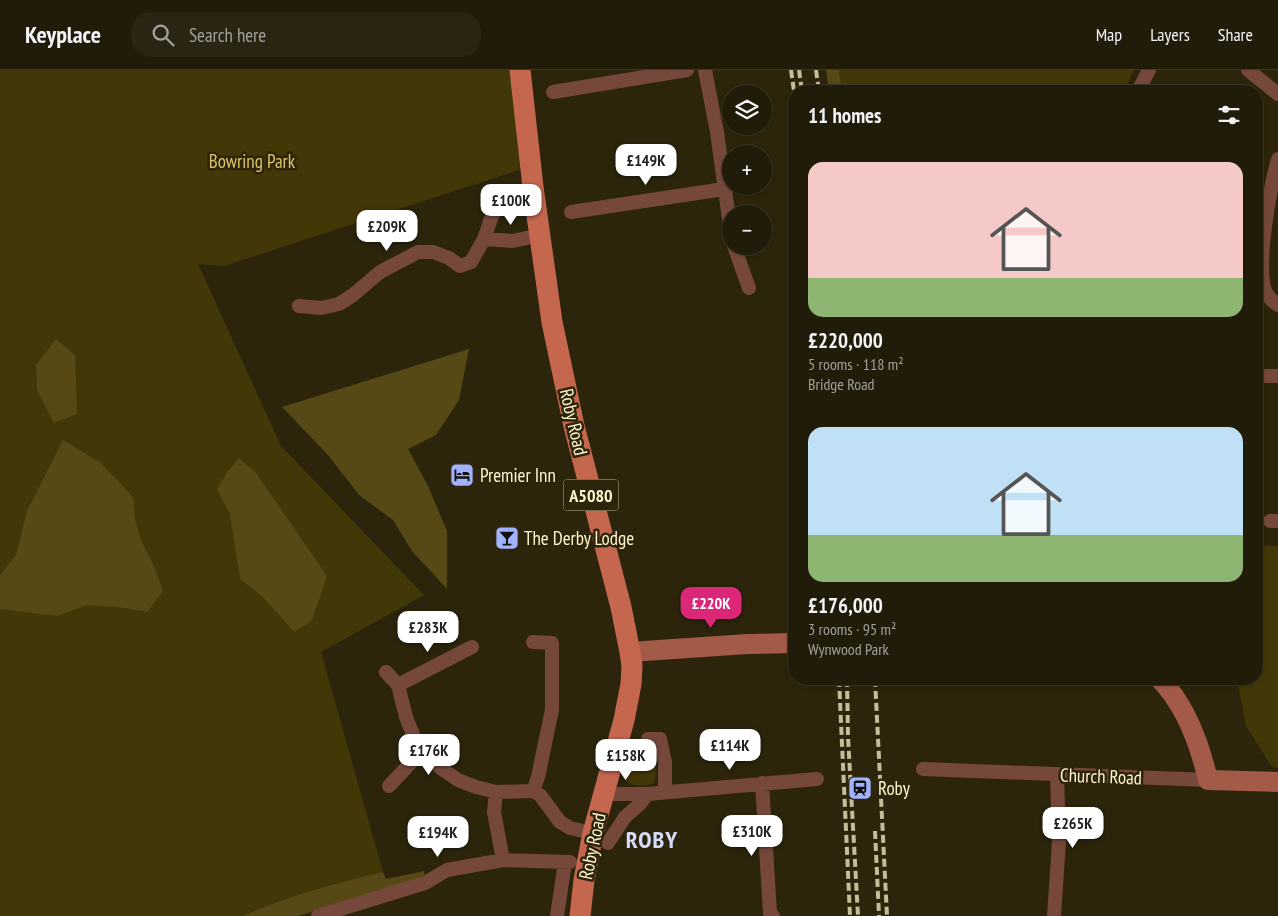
<!DOCTYPE html>
<html lang="en">
<head>
<meta charset="utf-8">
<style>
	:root { --surface:#211c09; --page:#292512; --text:#f1f3f6; --muted:#a2a19c; --line:#3e3a2a; --accent:#db2777 }
	body { margin:0; font-family:"PT Sans Narrow",sans-serif; background:var(--page); color:var(--text); height:100vh; display:flex; flex-direction:column; font-size:19px; white-space:nowrap }
	* { box-sizing:border-box; margin:0 }
	p { font-size:16px; color:var(--muted) }
	.icon { flex:none; width:28px; height:28px; fill:none; stroke:currentColor; stroke-width:2; stroke-linecap:round; stroke-linejoin:round }
	.map { position:relative; flex:1; overflow:hidden }
	.sheet { position:absolute; left:788px; top:15px; width:475px; height:600px; display:flex; flex-direction:column; background:var(--surface); border-radius:20px; box-shadow:0 1px 4px #0004,0 0 0 1px var(--line) }
	.sheet>* { flex:none }
	.fabs { position:absolute; left:722px; top:15px; display:grid; gap:10px }
	.fabs a { display:grid; place-items:center; width:50px; height:50px; border-radius:50%; background:var(--surface); box-shadow:0 1px 4px #0004,0 0 0 1px var(--line); font-size:25px }
	.price { position:absolute; translate:-50% -42px; padding:0 11px; border-radius:10px; background:#fff; color:#222; font-size:16px; line-height:32px; filter:drop-shadow(0 1px 2px #0008) }
	.price::after { content:''; position:absolute; left:50%; top:30px; width:15px; height:11px; margin-left:-8px; background:inherit; clip-path:polygon(0 0,100% 0,50% 100%) }
	.price.selected { background:var(--accent); color:#fff }
	ul { padding:0; list-style:none }
	li { display:grid; align-content:center; gap:10px; height:265px; padding:0 20px }
	li span { display:grid; place-items:center; height:155px; border-radius:15px; color:#555 }
	li>.icon { margin-inline-start:auto }
	span .icon { width:90px; height:90px; fill:#fffc; stroke-width:1 }
	li b { font-size:21px }
	h2 { display:flex; justify-content:space-between; align-items:center; height:60px; padding:0 20px; font-size:21px }
	header { display:flex; align-items:center; gap:30px; box-sizing:border-box; height:70px; padding:0 25px; background:var(--surface); border-bottom:1px solid var(--line) }
	header strong { font-size:24px }
	nav { display:flex; gap:28px; margin-inline-start:auto; font-size:18px }
	.search { width:350px; height:45px; background:var(--page); display:flex; align-items:center; gap:12px; box-sizing:border-box; padding:0 18px; border-radius:20px; color:var(--muted); font-size:19px }
	.map>svg:first-child { display:block }
</style>
</head>
<body>
<header>
<strong>Keyplace</strong>
<div class="search"><svg class="icon" aria-label="search" viewBox="0 0 24 24"><circle cx="10" cy="10" r="6"/><path d="M15 15l6 6"/></svg>Search here</div>
<nav><a>Map</a><a>Layers</a><a>Share</a></nav>
</header>
<div class="map">
<svg width="1278" height="846" viewBox="0 0 1278 846">
	<rect width="100%" height="100%" fill="#2c250c"/>
	<path fill="#423706" d="M0,0H520L525,38L519,100L224,196L198,194L281,376L424,525L321,582L383,802C335,813 288,826 242,846H0Z
		M839,0H1134L1124,21H842Z
		M1256,476H1278V698L1272,697L1246,656L1237,609H1256Z
		M645,674L652,677L657,685L655,711L653,714C644,716 634,717 626,711L624,700L640,678H644Z"/>
	<path fill="#564915" d="M826,0H839L842,21H829Z
		M56,269L75,285L77,344L54,353L37,320L36,295Z
		M469,279L459,330L436,365L408,379L428,416L447,461V519L412,481L393,450L359,425L328,385L282,337Z
		M63,370L101,393L133,427L135,449L141,470L155,498L163,521L147,542L125,538L87,535L57,546L0,539V505L16,485L27,441Z
		M239,388L256,403L327,506L312,550L294,562L262,526L240,509L230,444L217,419L228,401Z
		M424,801L425,808L298,846H242C288,826 335,813 383,802L386,809Z"/>
	<g fill="none" stroke-linecap="round" stroke-linejoin="round">
		<path stroke="#76483c" stroke-width="14" d="M705,0L717,62L731,163
			M1248,0L1278,24
			M1138,21L1149,0
			M553,22L687,0
			M1278,89C1270,118 1256,193 1265,221C1268,227 1272,231 1278,235
			M571,142L724,119
			M484,169L513,171L540,165
			M734,176L749,218
			M299,236L321,238L339,234L353,225L380,202L418,182H433L449,188L460,196L471,192L484,169L493,143L533,117
			M1256,306H1278
			M1270,451H1278
			M533,572L552,573V640L538,707L533,721
			M386,602L398,615L406,647L416,672L422,681L442,699L458,710L476,717L496,722L533,721L540,725L560,752L570,758L593,763
			M398,615L472,577
			M648,669H660L665,692V722
			M923,699L1208,710
			M762,713L770,843L773,846
			M389,716L422,681
			M496,722L494,742L503,790
			M604,724H647L817,709
			M608,773L625,747L640,734L647,724
			M318,846L425,813L447,800L503,790L570,792
			M557,846L565,792
			M1054,846L1059,771L1057,704"/>
		<path stroke="#a35a47" stroke-width="20" d="M630,582L747,574L794,573
			M1160,609C1185,635 1200,675 1208,710L1278,712"/>
		<path stroke="#c5674f" stroke-width="21" d="M520,0L533,117L552,252L574,356L621,537L630,582L632,596L631,614L624,650L593,763L584,810L580,846"/>
		<path stroke="#c5bc99" stroke-width="4" stroke-dasharray="8 4" stroke-linecap="butt" d="M791,0L794,21
			M799,0L802,21
			M816,0L819,21
			M839,609L850,846
			M847,609L848,667L858,846
			M875,609L887,846
			M875,761L879,846"/>
	</g>
	<defs>
		<g id="hotel-square" transform="scale(1.25)"><rect x="-9" y="-9" width="18" height="18" rx="4" fill="#a3b2fd" stroke="#2c250c"/><path d="M-6-4.5h1.5V1H6V5H4.5V3h-9V5H-6ZM-4 0a1.8 1.8 0 1 1 3.6 0ZM.5 0V-2.5h3Q6-2.5 6 0Z" fill="#111"/></g>
		<g id="bar-square" transform="scale(1.25)"><rect x="-9" y="-9" width="18" height="18" rx="4" fill="#a3b2fd" stroke="#2c250c"/><path d="M-6-5H6L.8 .8V4.5H3.5V6h-7V4.5H-.8V.8Z" fill="#111"/></g>
		<g id="station-square" transform="scale(1.25)"><rect x="-9" y="-9" width="18" height="18" rx="4" fill="#a3b2fd" stroke="#2c250c"/><path d="M-3-6H3Q5-6 5-4V2Q5 4 3 4L4.5 6H3L1.5 4h-3L-3 6H-4.5L-3 4Q-5 4-5 2V-4Q-5-6-3-6ZM-3.5-4v3h7v-3ZM-3.5 1v1.5H-2V1ZM2 1v1.5H3.5V1Z" fill="#111"/></g>
	</defs>
	<g fill-rule="evenodd">
		<use href="#hotel-square" x="462" y="405"/>
		<use href="#bar-square" x="507" y="468"/>
		<use href="#station-square" x="860" y="718"/>
	</g>
	<g text-anchor="middle" dominant-baseline="central" stroke-width="5" stroke-linejoin="round" paint-order="stroke">
		<rect fill="#2c250c" stroke="#c0b794" stroke-width="1" x="563.5" y="409.5" width="55" height="31" rx="4"/>
		<g font-size="18" font-weight="bold" fill="#fff5ce">
			<text x="591" y="425">A5080</text>
		</g>
		<g font-size="19" fill="#dec566" stroke="#2c250c">
			<text x="252" y="91">Bowring Park</text>
		</g>
		<g font-size="19" fill="#fff5ce" stroke="#2c250c">
			<text transform="translate(574 352) rotate(77)">Roby Road</text>
			<text transform="translate(1101 706) rotate(2)">Church Road</text>
			<text transform="translate(592 776) rotate(-78)">Roby Road</text>
		</g>
		<g font-size="19" fill="#fff5ce" stroke="#2c250c" text-anchor="start">
			<text x="480" y="405">Premier Inn</text>
			<text x="524" y="468">The Derby Lodge</text>
			<text x="878" y="718">Roby</text>
		</g>
		<g font-size="24" font-weight="bold" letter-spacing="1" fill="#d5dbf8" stroke="#2c250c">
			<text x="652" y="769">ROBY</text>
		</g>
	</g>
</svg>
<div class="fabs">
<a><svg class="icon" aria-label="layers" viewBox="0 0 24 24"><path d="M12 4l9 5-9 5-9-5zM3 14l9 5 9-5"/></svg></a>
<a>+</a>
<a>−</a>
</div>
<b class="price" style="left:646px;top:116px">£149K</b>
<b class="price" style="left:511px;top:156px">£100K</b>
<b class="price" style="left:387px;top:182px">£209K</b>
<b class="price selected" style="left:711px;top:559px">£220K</b>
<b class="price" style="left:428px;top:583px">£283K</b>
<b class="price" style="left:730px;top:701px">£114K</b>
<b class="price" style="left:429px;top:706px">£176K</b>
<b class="price" style="left:626px;top:711px">£158K</b>
<b class="price" style="left:1073px;top:779px">£265K</b>
<b class="price" style="left:752px;top:787px">£310K</b>
<b class="price" style="left:438px;top:788px">£194K</b>
<section class="sheet">
<h2>11 homes<svg class="icon" aria-label="filters" viewBox="0 0 24 24"><path d="M4 7h16M4 17h16"/><circle cx="9" cy="7" r="2"/><circle cx="15" cy="17" r="2"/></svg></h2>
<ul>
<li><span style="background:linear-gradient(#f6c9c9 75%,#8fb573 0)"><svg class="icon" aria-label="home" viewBox="0 0 24 24"><path d="M3 11l9-7 9 7M6 9v11h12V9"/></svg></span><div><b>£220,000</b><p>5 rooms · 118 m²</p><p>Bridge Road</p></div></li>
<li><span style="background:linear-gradient(#bfe0f5 70%,#8fb573 0)"><svg class="icon" aria-label="home" viewBox="0 0 24 24"><path d="M3 11l9-7 9 7M6 9v11h12V9"/></svg></span><div><b>£176,000</b><p>3 rooms · 95 m²</p><p>Wynwood Park</p></div></li>
</ul>
</section>
</div>
</body>
</html>
